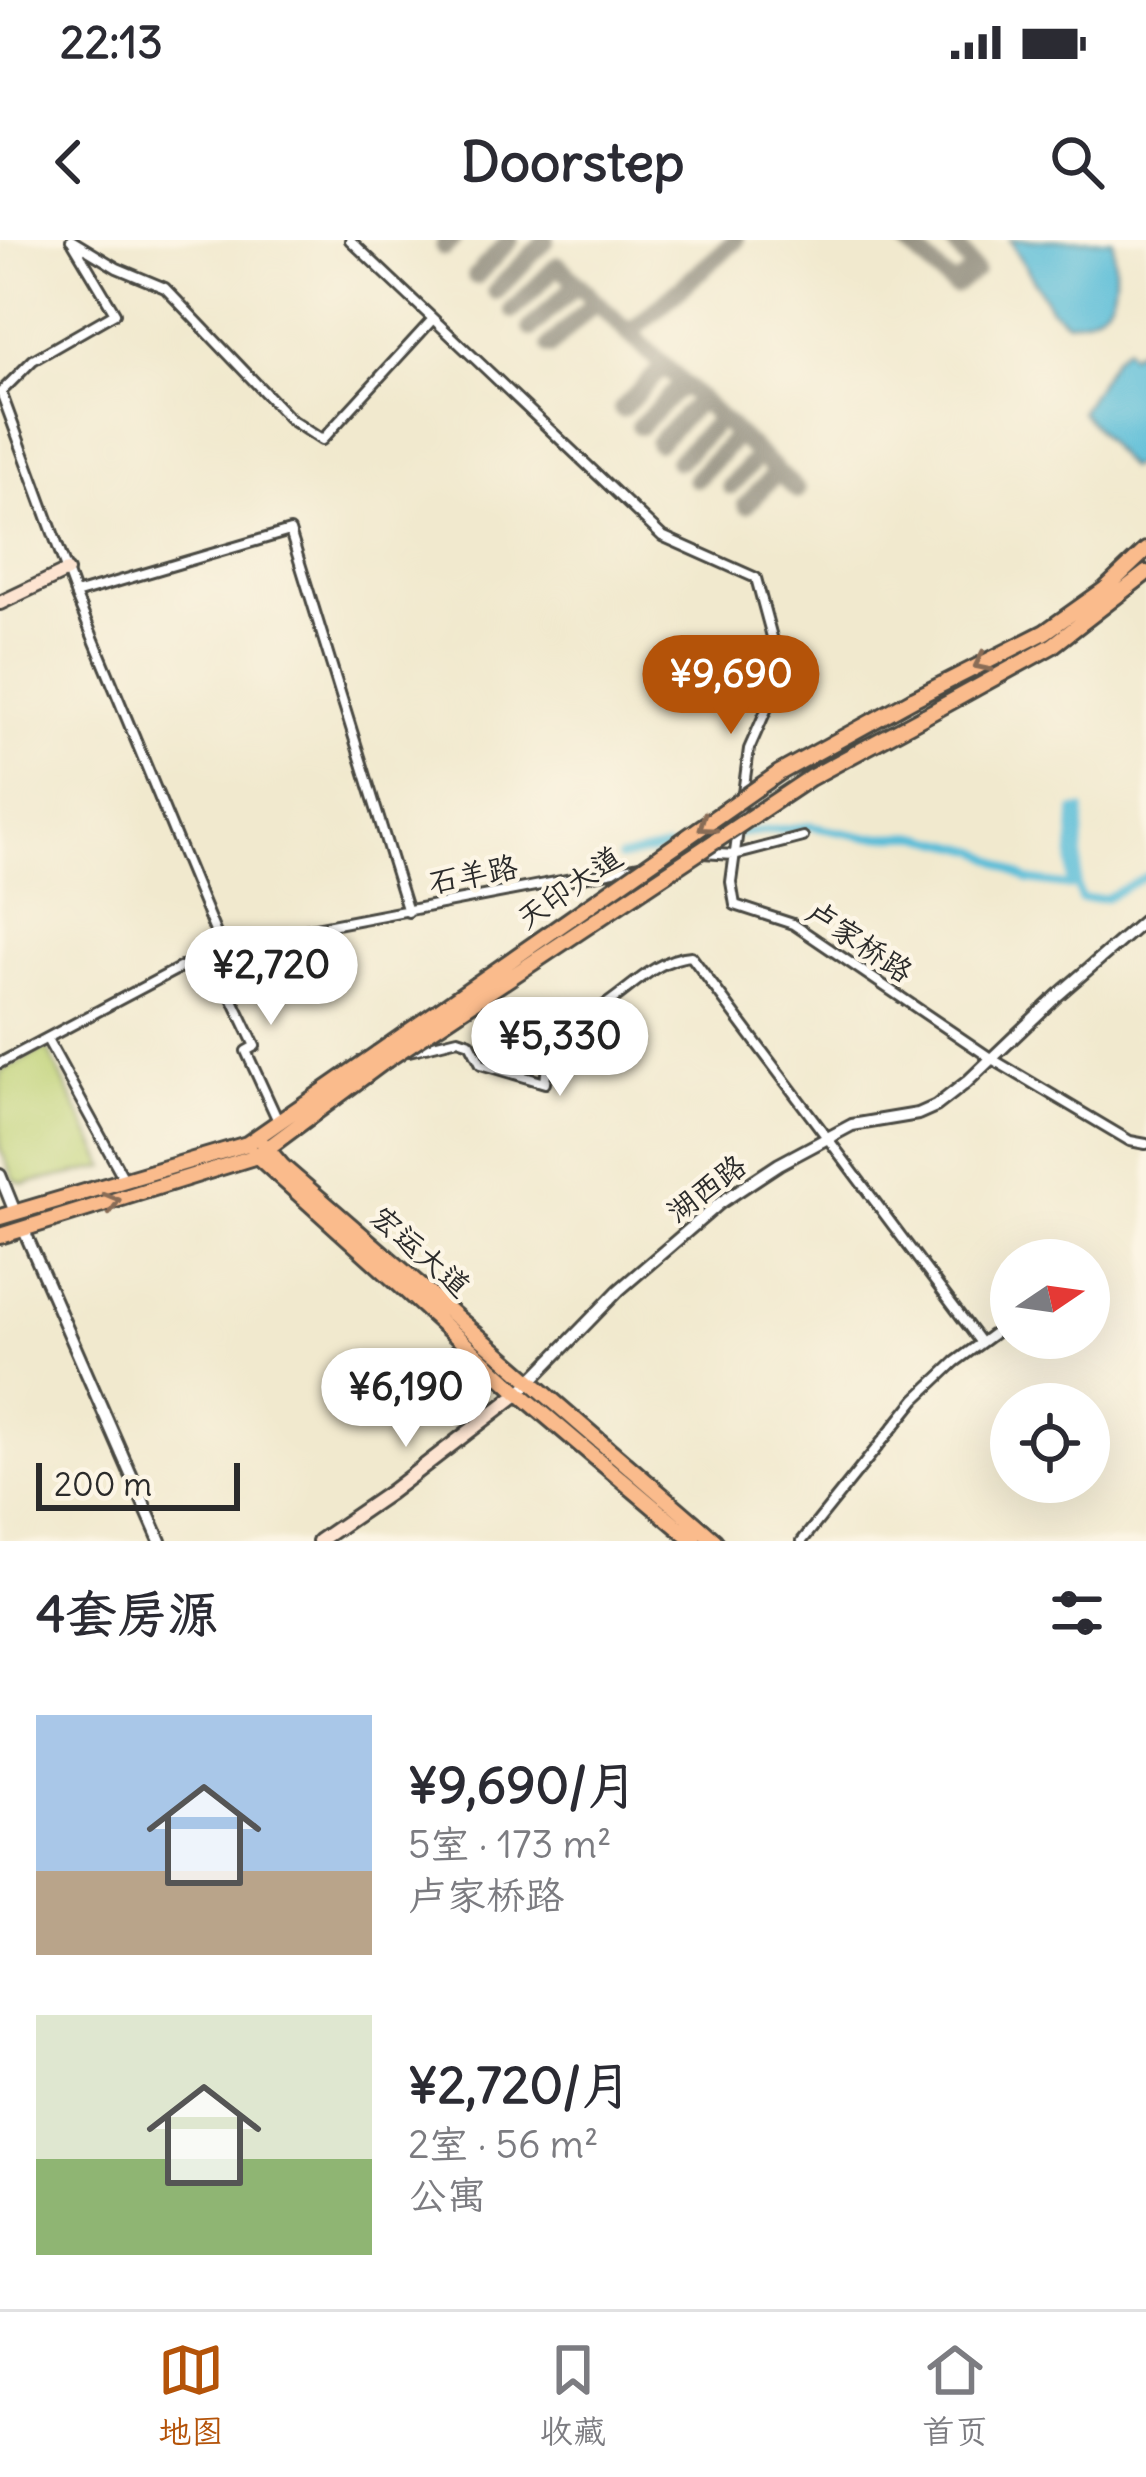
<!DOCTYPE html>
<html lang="zh">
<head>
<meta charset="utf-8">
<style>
	:root { --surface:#fff; --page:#f7f7f7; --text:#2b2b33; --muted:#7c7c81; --line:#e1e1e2; --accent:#b45309 }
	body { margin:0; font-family:Delius,"LXGW WenKai TC",sans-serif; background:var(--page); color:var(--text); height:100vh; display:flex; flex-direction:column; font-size:45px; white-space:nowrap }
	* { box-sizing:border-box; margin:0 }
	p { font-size:39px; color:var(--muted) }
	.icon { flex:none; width:66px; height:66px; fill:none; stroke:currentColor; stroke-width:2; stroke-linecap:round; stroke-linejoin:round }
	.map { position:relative; height:1301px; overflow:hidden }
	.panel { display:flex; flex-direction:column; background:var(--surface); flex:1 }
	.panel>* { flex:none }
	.needle { width:78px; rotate:77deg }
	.tools { position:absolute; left:990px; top:999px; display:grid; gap:24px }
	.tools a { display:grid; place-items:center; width:120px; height:120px; border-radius:50%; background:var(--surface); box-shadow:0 12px 48px #0002; font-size:60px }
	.scale { position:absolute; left:36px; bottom:30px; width:204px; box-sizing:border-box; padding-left:12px; border:6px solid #2b2b2b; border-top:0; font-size:33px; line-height:42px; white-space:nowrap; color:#2b2b2b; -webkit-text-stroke:9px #fcf5e5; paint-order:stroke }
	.price { position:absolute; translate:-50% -102px; padding:0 27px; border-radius:42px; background:#fff; color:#222; font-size:39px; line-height:78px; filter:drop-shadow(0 3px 6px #0008) }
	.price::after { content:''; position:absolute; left:50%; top:72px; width:36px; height:27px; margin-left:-18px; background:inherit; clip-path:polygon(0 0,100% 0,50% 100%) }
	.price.on { background:var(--accent); color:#fff }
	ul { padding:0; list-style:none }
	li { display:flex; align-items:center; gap:36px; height:300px; padding:0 36px }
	li span { display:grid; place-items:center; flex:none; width:336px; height:240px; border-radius:0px; color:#555 }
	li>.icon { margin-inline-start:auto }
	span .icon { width:144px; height:144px; fill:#fffc; stroke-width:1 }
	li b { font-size:51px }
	h2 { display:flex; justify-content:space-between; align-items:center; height:144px; padding:0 36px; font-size:51px }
	.status { display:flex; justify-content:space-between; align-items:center; height:84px; padding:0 60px; background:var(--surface); direction:ltr }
	.status svg { height:33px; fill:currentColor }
	header { display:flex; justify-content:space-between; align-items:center; height:156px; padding:0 36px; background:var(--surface); font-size:54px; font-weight:800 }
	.tabs { display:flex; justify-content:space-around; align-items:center; height:168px; border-top:3px solid var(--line); background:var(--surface); font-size:33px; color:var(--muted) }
	.tabs a { display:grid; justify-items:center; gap:6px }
	.tabs .on { color:var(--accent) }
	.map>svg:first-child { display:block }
</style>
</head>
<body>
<div class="status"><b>22:13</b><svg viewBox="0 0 49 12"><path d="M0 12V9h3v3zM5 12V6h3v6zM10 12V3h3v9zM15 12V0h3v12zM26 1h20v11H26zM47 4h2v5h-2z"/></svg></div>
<header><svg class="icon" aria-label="back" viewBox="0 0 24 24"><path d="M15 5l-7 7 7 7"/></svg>Doorstep<svg class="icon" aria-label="search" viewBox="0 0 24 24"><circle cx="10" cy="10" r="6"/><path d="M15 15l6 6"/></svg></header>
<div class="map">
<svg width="1146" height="1301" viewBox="0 0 1146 1301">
	<rect width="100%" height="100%" fill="#fcf5e5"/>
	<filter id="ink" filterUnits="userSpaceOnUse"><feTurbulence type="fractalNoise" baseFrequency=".00833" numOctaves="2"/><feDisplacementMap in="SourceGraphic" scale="24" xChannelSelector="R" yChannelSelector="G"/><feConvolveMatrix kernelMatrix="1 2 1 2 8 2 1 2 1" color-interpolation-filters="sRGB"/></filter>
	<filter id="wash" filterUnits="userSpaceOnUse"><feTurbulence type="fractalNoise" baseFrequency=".004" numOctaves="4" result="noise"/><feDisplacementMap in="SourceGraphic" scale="48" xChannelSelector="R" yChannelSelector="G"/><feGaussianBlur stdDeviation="2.7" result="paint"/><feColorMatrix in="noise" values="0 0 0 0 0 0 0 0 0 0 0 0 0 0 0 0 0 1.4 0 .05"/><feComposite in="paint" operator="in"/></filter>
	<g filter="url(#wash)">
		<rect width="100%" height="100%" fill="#f1e9ce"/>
		<path fill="#bed175" stroke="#747e50" stroke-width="3" d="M47,808L106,927L24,944L15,941L0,908V832Z"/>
		<path fill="#5abdd8" stroke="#427482" stroke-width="3" d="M1010,0H1113C1117,45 1121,76 1067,82L1051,69Z
			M1146,105V220L1128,228L1081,171L1115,116L1126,107L1130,115Z"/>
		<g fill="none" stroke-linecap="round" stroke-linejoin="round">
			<path stroke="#5abdd8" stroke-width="8" d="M734,594L809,586L866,597L919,596L980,611L1028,640L1070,646L1074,571L1082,570L1077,646L1081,659L1106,658L1146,636
				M681,605L714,599
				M620,618L667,608"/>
			<path stroke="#8e8a7c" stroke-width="18" d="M904,0L954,46L975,31L952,0
				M444,7L452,0
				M476,36L510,0
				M496,51L546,0
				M513,70L558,25L629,93L735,1
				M531,88L577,44
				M629,93L797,250
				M550,106L595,62
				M622,169L664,126
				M640,186L683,144
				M658,203L700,160
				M678,221L720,179
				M696,239L738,195
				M731,246L759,215
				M746,265L777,232"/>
		</g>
	</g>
	<g filter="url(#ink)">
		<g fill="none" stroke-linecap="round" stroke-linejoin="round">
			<g stroke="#494843" stroke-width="14">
				<path id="minor" d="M71,0L117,28L165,48L291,180L322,200L433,79
					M350,0L662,296L756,338L782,434L749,509L731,642L735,665L793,684L992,819L1130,901L1146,904
					M1,152L75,353
					M0,153L33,120L115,73L72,1
					M702,613L734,615L803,597
					M221,706L75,354L290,291L408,672
					M210,712L255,806L246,811L279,883
					M47,799L124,939
					M409,811L458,799L470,803L481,824L545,843C547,826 547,810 559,797C569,784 586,777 599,769C629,751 654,719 691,716L981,1103
					M0,823L221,706L640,626
					M802,1301L916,1159L955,1122L1011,1081"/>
			</g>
			<g stroke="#494843" stroke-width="16">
				<path id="tertiary" d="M0,935L15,972
					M23,988L160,1301
					M519,1153L619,1050L720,963L779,924L852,885L918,874L936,866L967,842L1058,755L1146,679"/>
			</g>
			<g stroke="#494843" stroke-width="18">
				<path id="secondary" d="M0,363L67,331
					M319,1301L389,1253L519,1153"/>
			</g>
			<g stroke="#494843" stroke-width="20">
				<path id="primary" d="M913,459L1045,392L1104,350L1146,310
					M925,476L1052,406L1146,333
					M264,905L282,926L715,1301
					M254,913L519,1153L694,1301
					M0,977L247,904L378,813L385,821L257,916L0,996"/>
			</g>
			<use href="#minor" stroke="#fff" stroke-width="8"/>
			<use href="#tertiary" stroke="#fff" stroke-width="10"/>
			<use href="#secondary" stroke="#fde4d1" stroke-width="12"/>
			<use href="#primary" stroke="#fabb8c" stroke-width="14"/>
			<g stroke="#494843" stroke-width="20" stroke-linecap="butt">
				<path id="primary-bridge" d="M378,813L779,533L913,459
					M385,821L810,538L925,476"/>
			</g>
			<use href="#primary-bridge" stroke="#fabb8c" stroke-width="14"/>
		</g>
		<defs><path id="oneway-chevron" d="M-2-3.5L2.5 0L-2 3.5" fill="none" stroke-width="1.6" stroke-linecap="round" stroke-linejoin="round" transform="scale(3)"/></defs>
		<g stroke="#886c57">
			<use href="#oneway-chevron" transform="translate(982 423) rotate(154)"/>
			<use href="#oneway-chevron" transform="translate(706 585) rotate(145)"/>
			<use href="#oneway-chevron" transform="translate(112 962) rotate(-16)"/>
		</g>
	</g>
	<g text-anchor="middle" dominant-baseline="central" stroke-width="9" stroke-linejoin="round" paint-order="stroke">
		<g font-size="30" fill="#2b2b2b" stroke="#fcf5e5">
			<text transform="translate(473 634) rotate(-11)">石羊路</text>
			<text transform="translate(569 647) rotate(-35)">天印大道</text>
			<text transform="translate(860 701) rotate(34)">卢家桥路</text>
			<text transform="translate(706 948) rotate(-37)">湖西路</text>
			<text transform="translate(421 1011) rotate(41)">宏运大道</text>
		</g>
	</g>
</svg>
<div class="tools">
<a><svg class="needle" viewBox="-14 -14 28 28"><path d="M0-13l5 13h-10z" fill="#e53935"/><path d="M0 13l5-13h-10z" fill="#7c7c81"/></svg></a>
<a><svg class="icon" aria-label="locate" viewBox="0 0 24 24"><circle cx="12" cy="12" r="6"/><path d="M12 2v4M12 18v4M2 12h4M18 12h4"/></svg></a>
</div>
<div class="scale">200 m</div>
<b class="price on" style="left:731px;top:497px">¥9,690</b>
<b class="price" style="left:271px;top:788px">¥2,720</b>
<b class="price" style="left:560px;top:859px">¥5,330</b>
<b class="price" style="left:406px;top:1210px">¥6,190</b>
</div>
<section class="panel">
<h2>4套房源<svg class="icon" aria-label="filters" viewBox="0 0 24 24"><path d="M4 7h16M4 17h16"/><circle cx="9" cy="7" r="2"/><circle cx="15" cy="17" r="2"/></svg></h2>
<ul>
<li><span style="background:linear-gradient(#a9c7e8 65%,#b9a48a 0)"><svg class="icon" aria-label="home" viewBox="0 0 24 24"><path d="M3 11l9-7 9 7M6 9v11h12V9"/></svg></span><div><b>¥9,690/月</b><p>5室 · 173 m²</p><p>卢家桥路</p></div></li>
<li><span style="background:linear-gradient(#dfe7d0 60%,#8fb573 0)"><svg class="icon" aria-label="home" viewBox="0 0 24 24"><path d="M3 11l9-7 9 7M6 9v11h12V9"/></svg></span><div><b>¥2,720/月</b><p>2室 · 56 m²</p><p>公寓</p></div></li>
</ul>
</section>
<nav class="tabs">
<a class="on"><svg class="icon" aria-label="map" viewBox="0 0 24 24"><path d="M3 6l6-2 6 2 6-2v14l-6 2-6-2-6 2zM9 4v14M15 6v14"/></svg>地图</a>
<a><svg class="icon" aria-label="saved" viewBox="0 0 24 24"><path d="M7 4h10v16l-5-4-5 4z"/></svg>收藏</a>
<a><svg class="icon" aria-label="home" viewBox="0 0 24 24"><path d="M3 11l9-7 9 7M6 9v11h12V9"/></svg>首页</a>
</nav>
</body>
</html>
